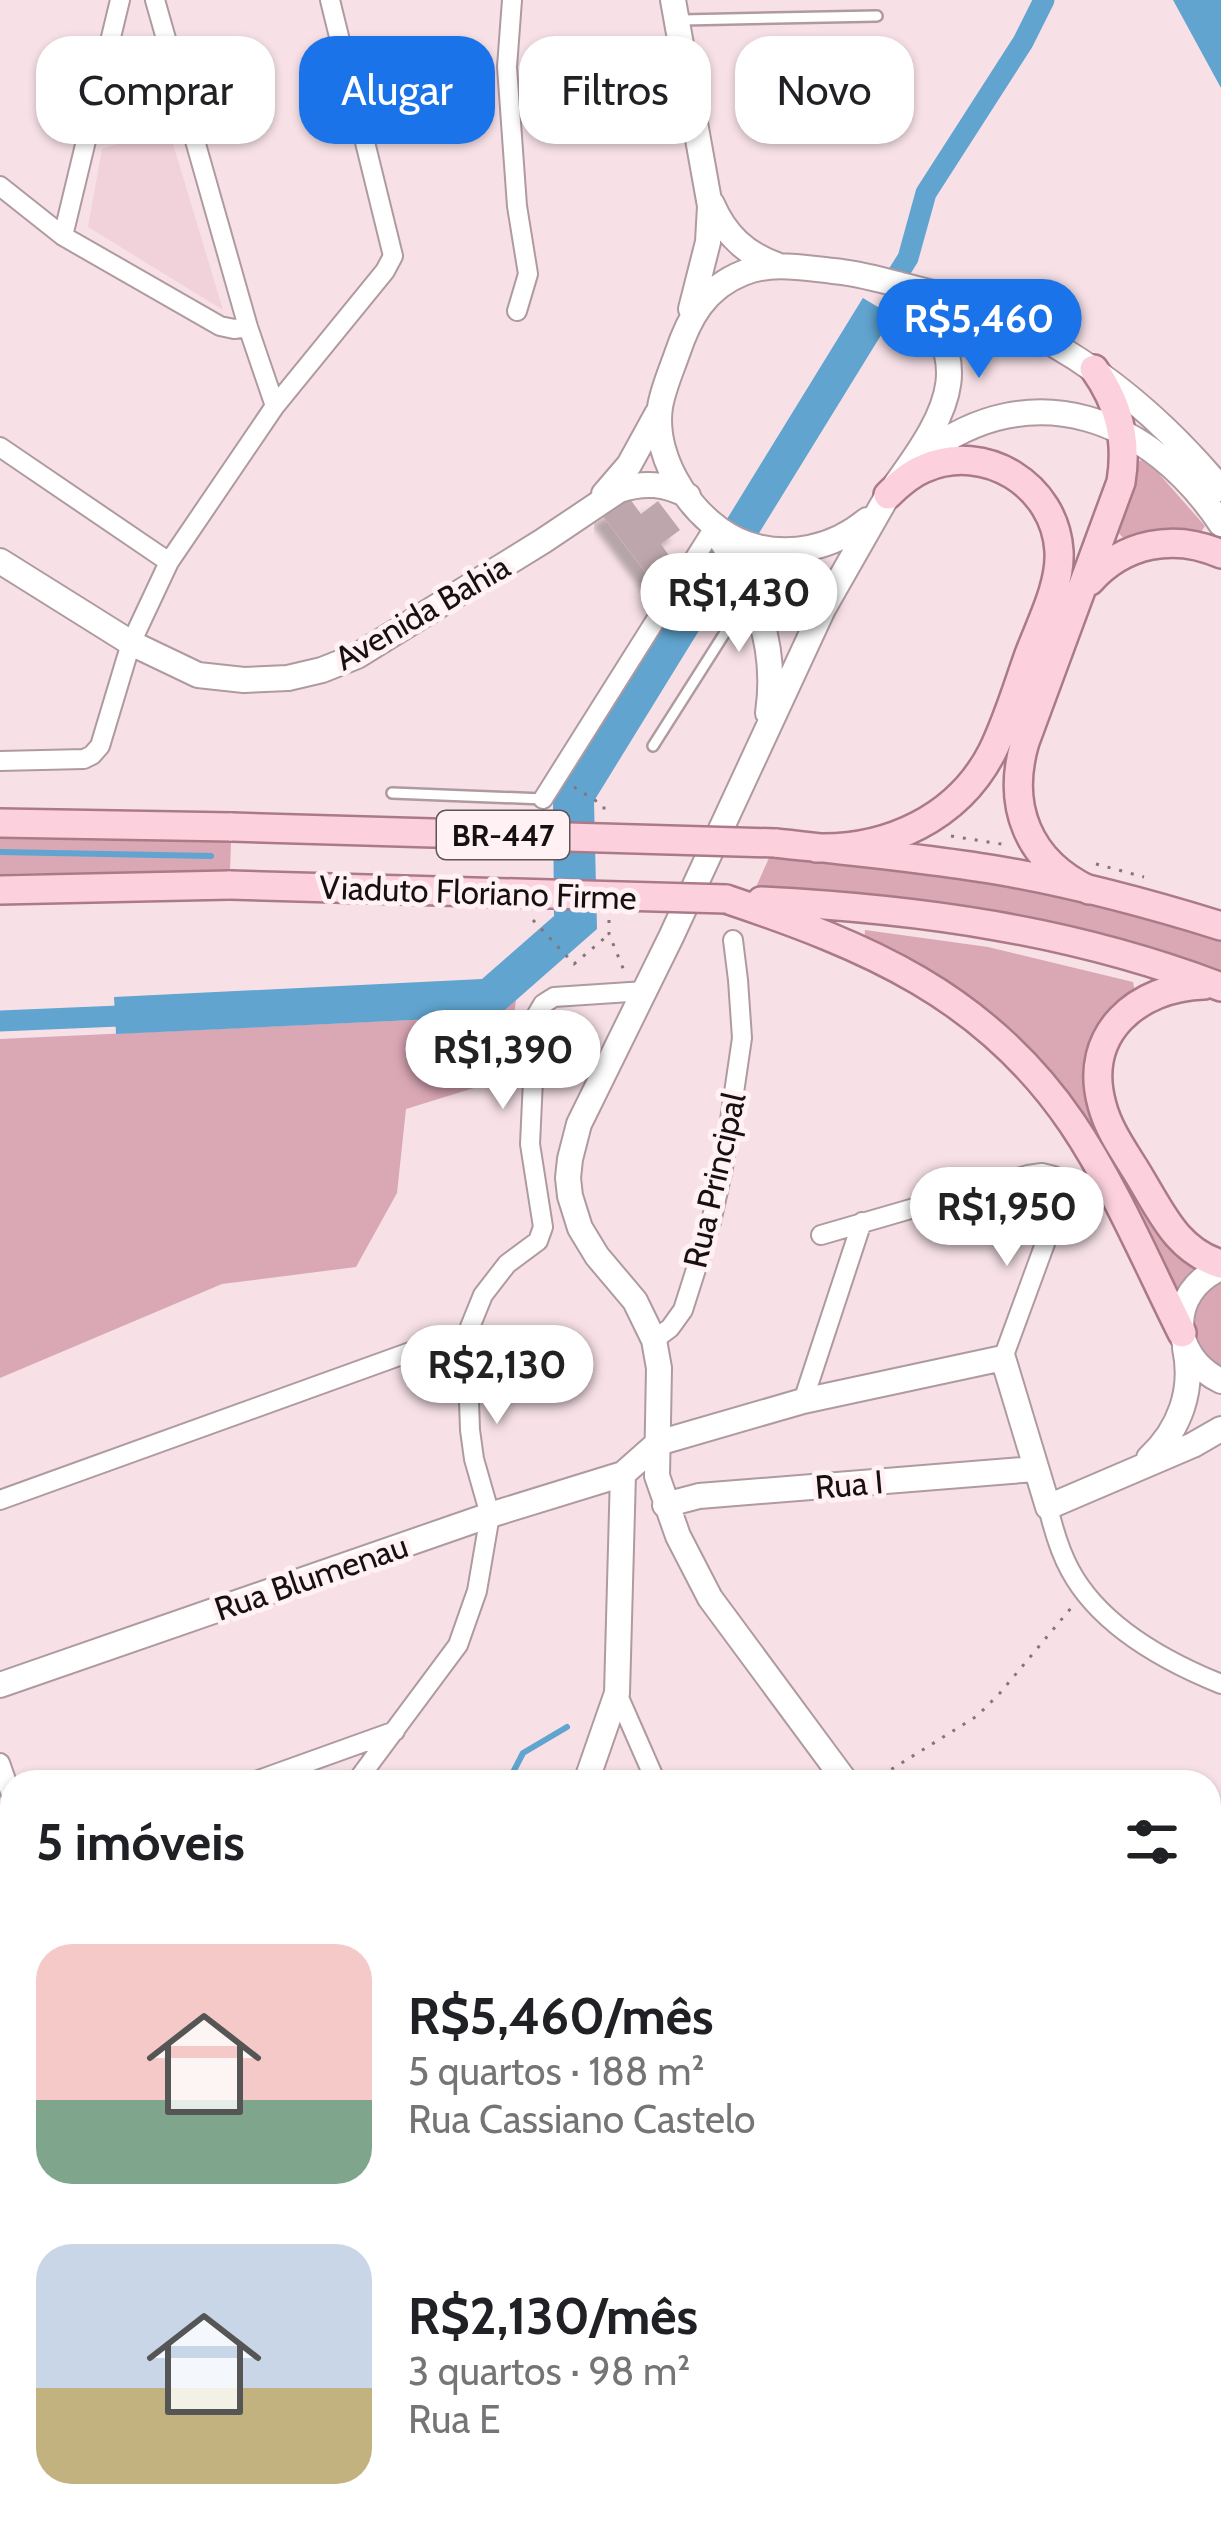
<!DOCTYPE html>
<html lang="pt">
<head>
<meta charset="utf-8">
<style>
	:root { --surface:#fff; --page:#f6f6f6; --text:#202124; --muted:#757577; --accent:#1a73e8 }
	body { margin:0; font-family:Cabin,sans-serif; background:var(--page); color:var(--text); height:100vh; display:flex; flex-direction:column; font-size:45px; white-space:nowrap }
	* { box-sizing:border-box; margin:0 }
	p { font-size:39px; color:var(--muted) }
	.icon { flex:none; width:66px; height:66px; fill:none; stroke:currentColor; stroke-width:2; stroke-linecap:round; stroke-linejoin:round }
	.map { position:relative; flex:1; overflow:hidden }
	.drawer { position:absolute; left:0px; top:1770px; width:1221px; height:771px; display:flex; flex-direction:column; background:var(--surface); border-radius:36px 36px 0 0; box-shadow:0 3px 9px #0004 }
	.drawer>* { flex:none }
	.guide { position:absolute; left:36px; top:36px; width:1149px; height:108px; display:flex; gap:24px }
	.price { position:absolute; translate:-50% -102px; padding:0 27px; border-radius:42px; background:#fff; color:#222; font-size:39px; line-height:78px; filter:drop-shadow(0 3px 6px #0008) }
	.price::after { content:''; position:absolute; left:50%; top:72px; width:36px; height:27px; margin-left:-18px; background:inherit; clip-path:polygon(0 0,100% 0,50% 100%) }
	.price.on { background:var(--accent); color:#fff }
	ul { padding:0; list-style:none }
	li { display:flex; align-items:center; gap:36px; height:300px; padding:0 36px }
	li span { display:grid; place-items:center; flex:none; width:336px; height:240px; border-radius:36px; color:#555 }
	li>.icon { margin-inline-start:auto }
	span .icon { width:144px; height:144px; fill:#fffc; stroke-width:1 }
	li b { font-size:51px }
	h2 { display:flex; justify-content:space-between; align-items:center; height:144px; padding:0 36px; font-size:51px }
	.tag { padding:0 42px; border-radius:36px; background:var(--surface); box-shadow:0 3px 9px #0004; font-size:42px; line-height:108px }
	.tag.on { background:var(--accent); color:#fff }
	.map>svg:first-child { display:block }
</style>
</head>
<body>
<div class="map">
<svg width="1221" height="2540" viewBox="0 0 1221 2540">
	<defs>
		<filter id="shadow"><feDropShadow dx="-10" dy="10" stdDeviation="3" flood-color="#0004"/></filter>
	</defs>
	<rect width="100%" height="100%" fill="#f7e1e7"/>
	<path fill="#f1d2da" d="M168,127L223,310L88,227L102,149Z"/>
	<path fill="#daa7b5" d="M1146,459L1205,526L1201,532L1166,528L1124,539L1117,531L1135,462Z
		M0,838L231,842L230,871L0,874Z
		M769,858C922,862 1076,890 1221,939V973C1159,954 1097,933 1033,919C941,900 849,894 756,887Z
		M865,930L988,947L1133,982L1135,992L1088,1059L1194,1270L1176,1294L1081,1118L864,942Z
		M516,1000L506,1078L406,1109L397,1193L356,1267L222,1284L0,1378V1039L498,1016Z
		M1221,1277V1371L1205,1361L1190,1332L1196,1300Z"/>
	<path fill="#60a4cf" d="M1173,0H1221V88Z
		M893,249L923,267L594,801L597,929L498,1016L116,1034L114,997L482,979L554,916L553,802Z"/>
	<path fill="#f7e1e7" d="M891,244L929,267L898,319L858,295Z"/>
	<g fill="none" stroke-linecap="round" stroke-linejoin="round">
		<path stroke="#60a4cf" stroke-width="6" d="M0,852L211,856
			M453,1014C457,1030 468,1072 483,1079C491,1083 505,1082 514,1082
			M508,1782L523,1753L567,1727"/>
		<path stroke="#60a4cf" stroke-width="21" d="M893,282L908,258L926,193L1023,42L1044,0
			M0,1021L143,1015"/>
	</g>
	<path fill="#bda7ad" filter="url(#shadow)" d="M630,499L641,514L658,501L680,530L661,544L672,560L655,585L602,515Z"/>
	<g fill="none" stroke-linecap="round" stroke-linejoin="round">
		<g stroke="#af9aa0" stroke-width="14">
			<path id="lane" d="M682,20L877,16
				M653,746L747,598
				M392,793L543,799
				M0,2435L12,2428"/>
		</g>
		<g stroke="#af9aa0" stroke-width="22">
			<path id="street" d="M512,0L507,67L517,206L528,274L517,311
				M0,186L63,236L220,326L234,329L248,327
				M63,236L120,0
				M275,406L385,271L393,256L330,0
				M0,447L169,562
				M0,761L84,759L92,755L100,746L131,643L169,562L275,406L248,327L155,0
				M543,799L713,529
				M821,1235L1028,1175L1042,1173L1054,1176L1061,1189V1200L1003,1358
				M654,1340L670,1328L683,1310L711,1222L723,1168L742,1038L738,980L733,940
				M803,1401L862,1222
				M0,1500L424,1347L447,1342L467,1343
				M1048,1507C1053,1528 1059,1550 1070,1570C1100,1626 1164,1661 1221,1684
				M617,1693L656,1782
				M0,1763L12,1797
				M253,1782L395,1731
				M356,1782L458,1645L477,1591L490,1515L474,1459L470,1430L467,1343L470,1327L483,1295L507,1264L538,1241L543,1227L530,1144L536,1016L543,1004L554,997L645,991
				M0,1872L12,1868
				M1209,1965L1221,1963
				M0,2081L12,2075
				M0,2208L12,2205
				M1209,2406L1221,2400
				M725,2529V2540
				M1162,2529V2540
				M962,2540L967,2529"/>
		</g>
		<g stroke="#af9aa0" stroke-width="28">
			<path id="secondary" d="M673,0L710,206L708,242L691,309
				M712,204C725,234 745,254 777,265
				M924,455C1032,372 1151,418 1221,524
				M896,484C951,408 980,357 898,284
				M604,494L629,465L657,414
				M867,520C833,548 789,558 747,544C696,526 652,461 660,407C663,389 671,371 677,354C689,318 705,288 743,273C773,261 803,268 833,271C858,273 881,280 905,286C1033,315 1138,389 1221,489
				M716,533C755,588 778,644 768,713
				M0,561L131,643L198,675L244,680L288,678L322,670L357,656L543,541L619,490C644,482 665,483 688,496
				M1221,1268C1167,1292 1169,1356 1221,1381
				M1149,1458C1180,1429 1194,1390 1185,1348
				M665,1505L699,1496L1035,1469
				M0,1685L490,1515L623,1474L658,1443L803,1401L1003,1358L1048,1507L1193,1445L1221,1429
				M586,1782L617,1693L623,1474
				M846,1782L710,1598L678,1536L657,1476L659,1368L654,1340L635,1301L597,1256L580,1228L570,1196L568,1178L570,1159L579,1124L671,937L823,609L888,495
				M271,2540V2529
				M1000,2540V2529"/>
		</g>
		<g stroke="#ab7a88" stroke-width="32">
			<path id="primary" d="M1090,581C1124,543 1174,533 1221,554
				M0,823L232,827
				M775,843C849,851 923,858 996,870C1072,883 1147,903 1221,926
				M816,848C888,850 958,818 992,752C1007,722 1017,688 1028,657C1040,624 1061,586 1059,551C1055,485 985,442 925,468C910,474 899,484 888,495
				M0,890L230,885
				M1089,890C1028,861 1006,806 1025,742L1121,482C1128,440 1119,404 1094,369
				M726,899C866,946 985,995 1072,1123C1114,1185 1148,1265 1182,1333
				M761,901C919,909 1072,930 1221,987
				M1204,985C1138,987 1082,1033 1102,1105C1109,1132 1127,1155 1141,1179C1162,1214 1178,1251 1221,1264"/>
		</g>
		<path stroke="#837579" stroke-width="3" stroke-dasharray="3 9" stroke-linecap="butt" d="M574,787L604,806V815
			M951,836L1007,845
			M1096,864L1144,877
			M533,920L574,964L607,936
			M609,920V934L625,973
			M871,1782L977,1716L1000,1693L1071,1608
			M1209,2095L1221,2097
			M1209,2166L1221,2169
			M453,2540L457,2529"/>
		<use href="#lane" stroke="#fff" stroke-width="9"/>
		<use href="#street" stroke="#fff" stroke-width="18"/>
		<use href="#secondary" stroke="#fff" stroke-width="24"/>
		<use href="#primary" stroke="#fcd1dd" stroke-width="27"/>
		<g stroke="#ab7a88" stroke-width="32" stroke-linecap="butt">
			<path id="primary-bridge" d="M232,827L775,843
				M230,885L726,899"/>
		</g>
		<use href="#primary-bridge" stroke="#fcd1dd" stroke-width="27"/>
	</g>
	<g text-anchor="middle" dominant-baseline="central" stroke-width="10" stroke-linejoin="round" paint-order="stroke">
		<rect fill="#fff1f4" stroke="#5d5456" stroke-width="3" x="437" y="811" width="132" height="48" rx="9"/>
		<g font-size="30" font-weight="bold" fill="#171012">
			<text x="503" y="835">BR-447</text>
		</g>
		<g font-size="33" fill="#171012" stroke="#fff1f4">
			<text transform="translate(422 612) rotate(-30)">Avenida Bahia</text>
			<text transform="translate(478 892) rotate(2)">Viaduto Floriano Firme</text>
			<text transform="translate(714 1180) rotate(-77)">Rua Principal</text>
			<text transform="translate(849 1484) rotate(-5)">Rua I</text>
			<text transform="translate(311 1577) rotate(-19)">Rua Blumenau</text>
		</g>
	</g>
</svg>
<b class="price on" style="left:979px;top:381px">R$5,460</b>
<b class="price" style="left:739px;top:655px">R$1,430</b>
<b class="price" style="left:503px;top:1112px">R$1,390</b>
<b class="price" style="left:1007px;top:1269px">R$1,950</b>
<b class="price" style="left:497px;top:1427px">R$2,130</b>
<div class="guide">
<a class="tag">Comprar</a>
<a class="tag on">Alugar</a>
<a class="tag">Filtros</a>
<a class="tag">Novo</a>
</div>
<section class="drawer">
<h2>5 imóveis<svg class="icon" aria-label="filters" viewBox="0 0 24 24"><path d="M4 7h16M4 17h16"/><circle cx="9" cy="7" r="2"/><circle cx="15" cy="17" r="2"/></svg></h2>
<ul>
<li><span style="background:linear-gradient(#f6c9c9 65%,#7fa58c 0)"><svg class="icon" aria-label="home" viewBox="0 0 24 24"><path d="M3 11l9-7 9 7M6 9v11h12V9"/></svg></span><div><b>R$5,460/mês</b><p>5 quartos · 188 m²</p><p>Rua Cassiano Castelo</p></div></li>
<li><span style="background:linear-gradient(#c9d6e8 60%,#c2b280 0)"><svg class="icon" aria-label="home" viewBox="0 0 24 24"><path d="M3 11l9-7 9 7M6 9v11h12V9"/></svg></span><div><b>R$2,130/mês</b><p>3 quartos · 98 m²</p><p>Rua E</p></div></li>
</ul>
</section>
</div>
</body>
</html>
